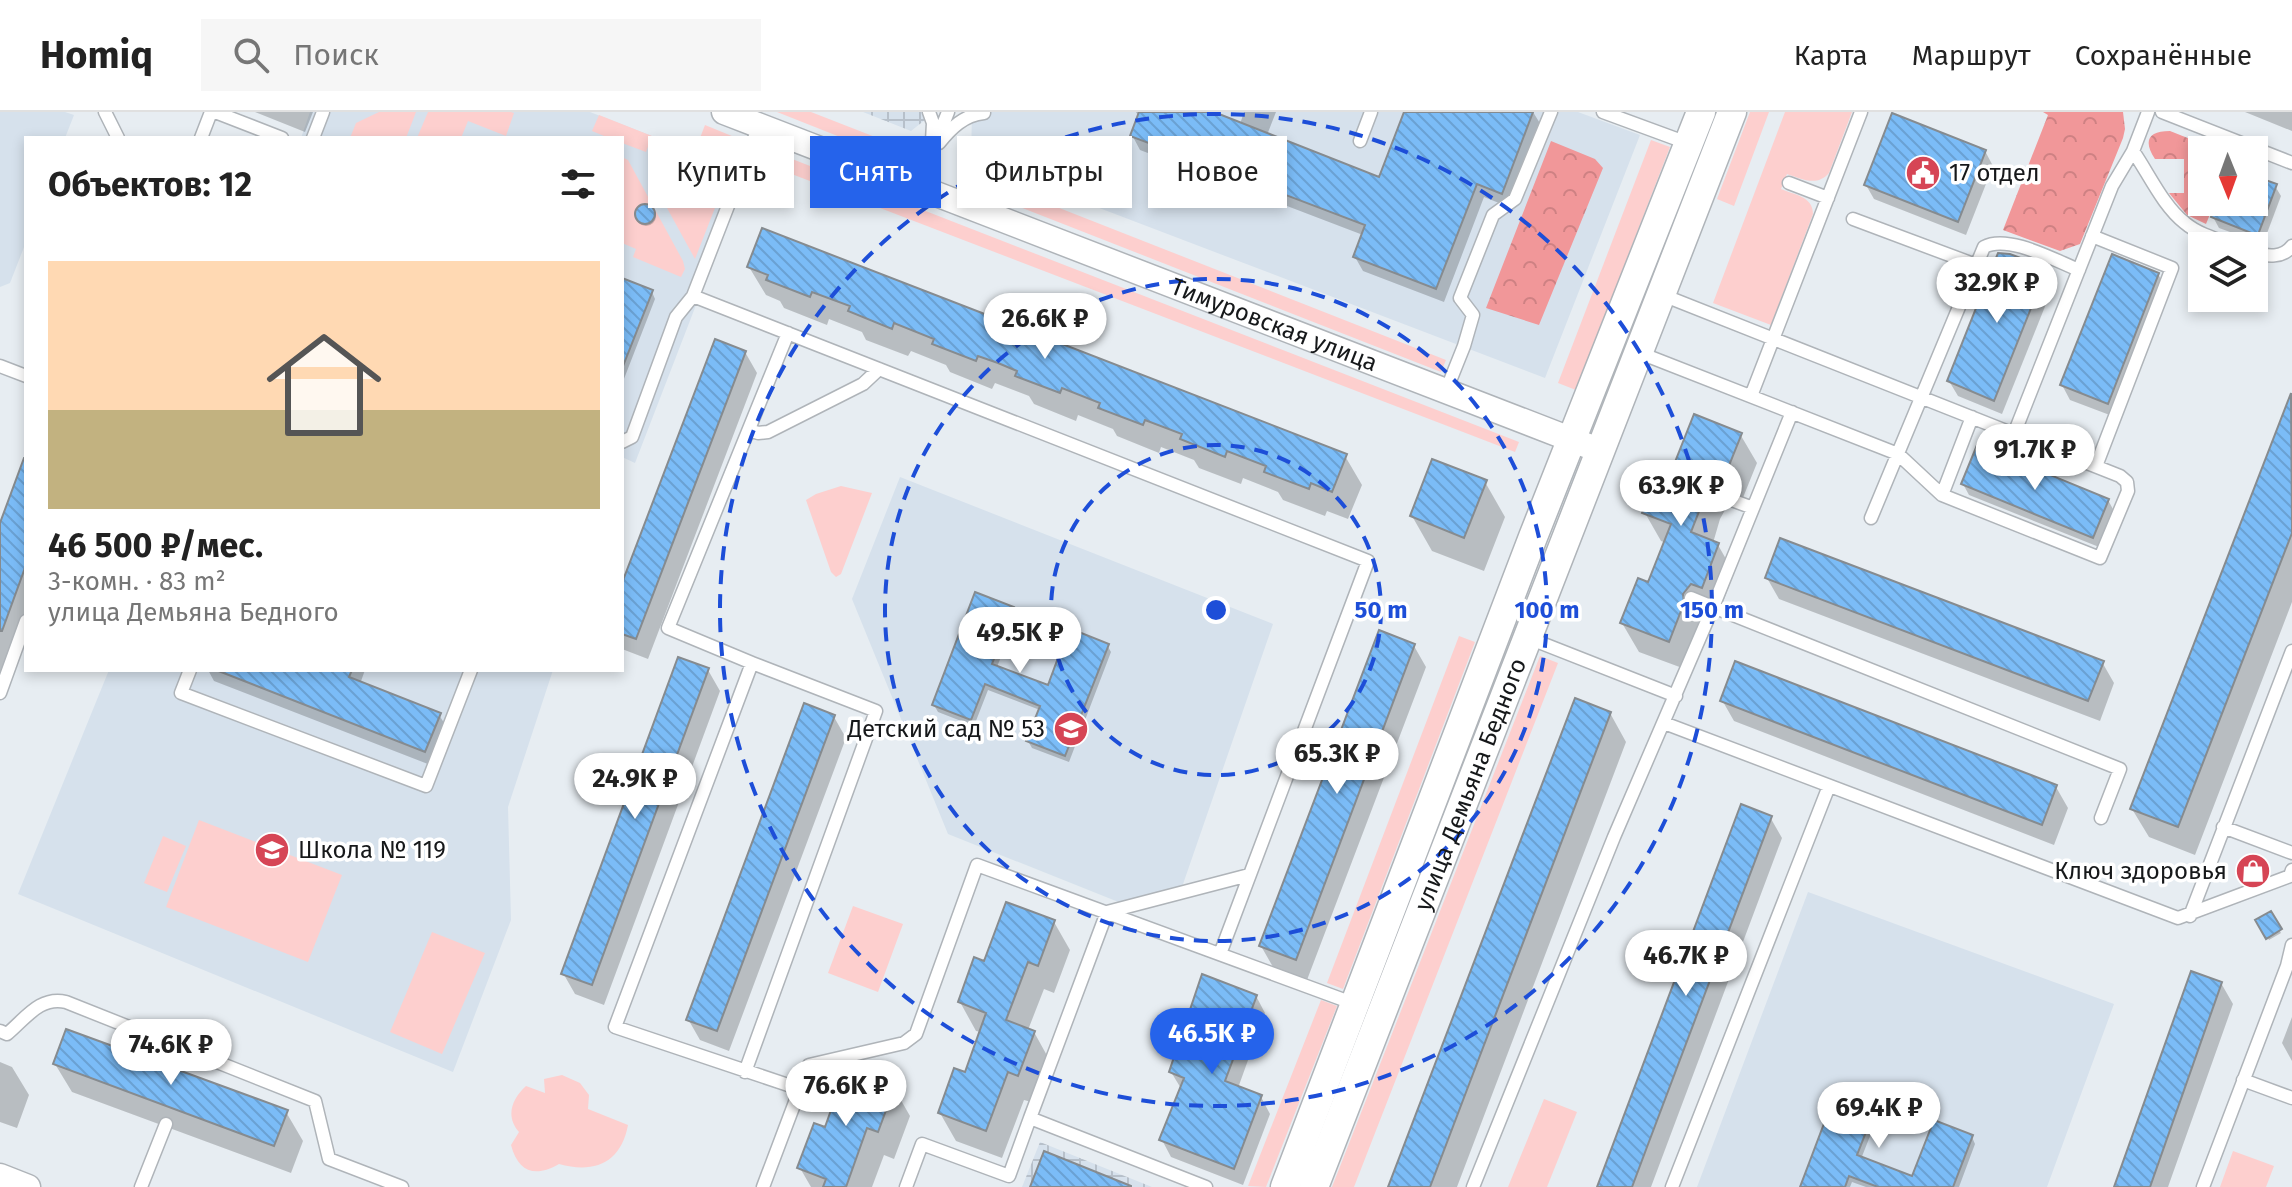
<!DOCTYPE html>
<html lang="ru">
<head>
<meta charset="utf-8">
<style>
	:root { --surface:#fff; --page:#f6f6f6; --text:#222; --muted:#767676; --line:#e0e0e0; --accent:#2563eb }
	body { margin:0; font-family:"Fira Sans",sans-serif; background:var(--page); color:var(--text); height:100vh; display:flex; flex-direction:column; font-size:30px; white-space:nowrap }
	* { box-sizing:border-box; margin:0 }
	p { font-size:26px; color:var(--muted) }
	.icon { flex:none; width:44px; height:44px; fill:none; stroke:currentColor; stroke-width:2; stroke-linecap:round; stroke-linejoin:round }
	.map { position:relative; flex:1; overflow:hidden }
	.panel { position:absolute; left:24px; top:24px; width:600px; height:536px; display:flex; flex-direction:column; background:var(--surface); border-radius:0px; box-shadow:0 4px 12px #0003 }
	.panel>* { flex:none }
	.banner { position:absolute; left:648px; top:24px; width:760px; height:72px; display:flex; gap:16px }
	.needle { width:52px; rotate:179deg }
	.tools { position:absolute; left:2188px; top:24px; display:grid; gap:16px }
	.tools a { display:grid; place-items:center; width:80px; height:80px; border-radius:0px; background:var(--surface); box-shadow:0 4px 12px #0003; font-size:40px }
	.price { position:absolute; translate:-50% -68px; padding:0 18px; border-radius:28px; background:#fff; color:#222; font-size:26px; line-height:52px; filter:drop-shadow(0 2px 4px #0008) }
	.price::after { content:''; position:absolute; left:50%; top:48px; width:24px; height:18px; margin-left:-12px; background:inherit; clip-path:polygon(0 0,100% 0,50% 100%) }
	.price.active { background:var(--accent); color:#fff }
	ul { padding:0; list-style:none }
	li { display:grid; align-content:center; gap:16px; height:424px; padding:0 24px }
	li span { display:grid; place-items:center; height:248px; border-radius:0px; color:#555 }
	li>.icon { margin-inline-start:auto }
	span .icon { width:144px; height:144px; fill:#fffc; stroke-width:1 }
	li b { font-size:34px }
	h2 { display:flex; justify-content:space-between; align-items:center; height:96px; padding:0 24px; font-size:34px }
	.pill { padding:0 28px; border-radius:0px; background:var(--surface); box-shadow:0 4px 12px #0003; font-size:28px; line-height:72px }
	.pill.active { background:var(--accent); color:#fff }
	header { display:flex; align-items:center; gap:48px; box-sizing:border-box; height:112px; padding:0 40px; background:var(--surface); border-bottom:2px solid var(--line) }
	header strong { font-size:38px }
	nav { display:flex; gap:44px; margin-inline-start:auto; font-size:28px }
	.search { width:560px; height:72px; background:var(--page); display:flex; align-items:center; gap:20px; box-sizing:border-box; padding:0 28px; border-radius:0px; color:var(--muted); font-size:30px }
	.map>svg:first-child { display:block }
</style>
</head>
<body>
<header>
<strong>Homiq</strong>
<div class="search"><svg class="icon" aria-label="search" viewBox="0 0 24 24"><circle cx="10" cy="10" r="6"/><path d="M15 15l6 6"/></svg>Поиск</div>
<nav><a>Карта</a><a>Маршрут</a><a>Сохранённые</a></nav>
</header>
<div class="map">
<svg width="2292" height="1075" viewBox="0 0 2292 1075">
	<defs>
		<pattern id="industrial-grid" width="8" height="8" patternUnits="userSpaceOnUse" patternTransform="scale(2)"><rect width="8" height="8" fill="#d6e1ec"/><path d="M0 4h8M4 0v8" fill="none" stroke="#b7c0ca"/></pattern>
		<pattern id="forest-crowns" width="20" height="18" patternUnits="userSpaceOnUse" patternTransform="scale(2)"><rect width="20" height="18" fill="#f19799"/><path d="M2 6a3 3 0 1 1 6 0M12 15a3 3 0 1 1 6 0" fill="none" stroke="#ce8183"/></pattern>
		<pattern id="building-back-hatch" width="6" height="6" patternUnits="userSpaceOnUse" patternTransform="scale(2)"><rect width="6" height="6" fill="#7bbcf7"/><path d="M-1 5l2 2M0 0l6 6M5-1l2 2" fill="none" stroke="#6aa1d3"/></pattern>
	</defs>
	<rect width="100%" height="100%" fill="#e7edf2"/>
	<path fill="#d6e1ec" d="M0,0H65L74,3L65,26H26V130L10,171L0,175Z
		M310,0H590L747,61L635,351L622,345V26H301Z
		M972,0H1578L1640,23L1545,266L971,47Z
		M900,365L1273,512L1182,775L1121,791L948,722L852,487Z
		M109,558H553L508,695L511,808L453,960L18,782Z
		M1808,780L2114,892L2047,1075H1697Z"/>
	<path fill="url(#industrial-grid)" d="M863,0H935L911,19Z
		M1040,1030L1152,1075H1022Z"/>
	<path fill="#fdcfce" d="M379,0H416L406,26H350L356,11Z
		M428,0H511L514,1L506,24L468,9L461,26H417Z
		M777,0H811L893,32L878,40Z
		M1750,0H1769L1734,94L1717,87Z
		M1785,0H1852L1829,61C1817,75 1802,67 1787,62L1781,77C1794,83 1813,84 1813,102L1771,213L1713,191Z
		M599,3L652,24L646,40L622,31V26H609L592,19Z
		M705,13L744,29L739,42L700,26Z
		M1651,28L1670,35L1576,278L1558,271Z
		M665,30L737,58L732,71L659,43Z
		M769,38L1519,330L1515,340L763,51Z
		M622,45L628,48L683,149L685,157L681,165L633,145L636,137L622,131Z
		M653,57L720,83L695,147L650,65Z
		M973,62L1446,248L1441,260L974,77Z
		M841,374L872,381L841,462L836,465L831,460L806,388L816,382Z
		M1459,524L1475,530L1343,877L1327,871Z
		M1540,544L1558,551L1354,1075H1332Z
		M199,708L342,763L308,850L166,795Z
		M163,724L186,734L167,780L144,771Z
		M853,794L903,812L878,880L828,861Z
		M432,820L485,841L442,942L390,920Z
		M1321,888L1337,894L1266,1075L1248,1074Z
		M562,963L580,971L589,983L588,997L628,1013C621,1051 594,1062 559,1052C535,1066 518,1060 511,1033L519,1020C505,1004 512,987 526,974L545,981L544,967Z
		M1544,987L1577,1000L1547,1075H1508Z
		M2233,1039L2274,1054L2266,1075H2220Z"/>
	<path fill="url(#forest-crowns)" d="M2043,0H2123L2125,17L2123,26L2080,132L2060,139L2003,118L2048,3Z
		M2170,19L2218,38H2202V90H2215L2206,112L2187,103L2169,81H2184V47H2155C2143,29 2148,19 2170,19Z
		M1551,29L1595,47L1603,56L1539,213L1486,196Z"/>
	<path fill="#0003" d="M255,0H313L305,20Z
		M1136,0H1209L1240,12L1244,0H1276L1267,23L1380,68L1406,0H1533L1541,13L1509,95L1484,85L1444,190L1363,159L1355,145L1363,123L1140,38L1132,23L1139,5Z
		M2245,0H2292V19Z
		M1985,39L1993,54L1966,123L1874,87L1866,73Z
		M2254,66L2275,74L2281,84L2263,132L2219,116L2213,105L2219,90H2254Z
		M636 104a10 10 0 1 1 20 0a10 10 0 1 1-20 0Z
		M749,155L1345,344L1362,373L1348,407L1327,399L1325,404L1283,388L1278,380L1243,366L1241,372L1199,356L1194,348L1161,335L1159,341L1117,324L1113,317L1078,303L1076,309L1034,292L1029,284L1016,279L995,271L992,277L950,260L946,253L911,239L908,244L866,228L862,220L829,207L827,213L784,196L780,189L766,183Z
		M2045,158L2054,172L2002,302L1958,284L1949,269Z
		M2158,162L2166,176L2115,305L2070,288L2062,273Z
		M622,168L652,180L655,187L622,272Z
		M745,240L757,261L648,547L622,537V477Z
		M2292,283V490L2195,743L2149,725L2132,697Z
		M1740,322L1757,351L1740,393L1730,389L1720,407L1713,431L1718,433L1734,461L1718,503L1708,499L1698,511L1699,521L1685,557L1639,540L1622,511L1650,473L1666,431L1661,429L1645,401L1672,363Z
		M26,346V505L0,576V417Z
		M1485,370L1505,405L1484,459L1432,439L1412,404Z
		M1963,372L2108,388L2114,399L2099,435L1969,383Z
		M1767,466L2102,550L2114,571L2100,609L1779,487Z
		M1013,497L1017,504L997,555L1049,575L1107,533L1111,540L1069,650L1032,636L1028,629L1040,598L988,578L974,614L938,600L934,593Z
		M1414,534L1426,555L1307,868L1273,855L1261,834Z
		M208,558H365L360,572L439,603L448,617L433,654L214,569Z
		M708,558L720,579L604,893L575,882L563,861Z
		M1722,588L2056,675L2068,696L2054,733L1734,609Z
		M1610,601L1626,630L1457,1075H1390Z
		M834,605L846,626L729,939L700,928L688,907Z
		M1770,705L1782,726L1651,1075H1599Z
		M2245 759a10 10 0 1 1 20 0a10 10 0 1 1-20 0Z
		M2270,802L2281,821L2269,828L2258,809Z
		M1054,810L1070,838L1054,881L1044,877L1028,918L1034,920L1050,949L1035,991L1024,988L1002,1046L956,1029L940,1001L966,962L981,920L976,919L960,890L986,852Z
		M2221,871L2233,892L2168,1075H2117Z
		M1256,884L1265,901L1238,976L1261,985L1270,1002L1243,1073L1171,1045L1162,1028L1182,978L1171,960Z
		M2292,905V949L2282,931Z
		M0,950L12,955L29,983L17,1016L0,1010Z
		M55,952L286,1000L303,1029L291,1061L72,980Z
		M894,976L910,1004L894,1047L884,1043L872,1075H811L800,1056L826,1018Z
		M1877,989L1881,996L1861,1047L1913,1067L1972,1025L1975,1032L1959,1075H1866L1852,1070L1850,1075H1802Z"/>
	<path fill="url(#building-back-hatch)" stroke="#868b8f" stroke-width="2" d="M1139,0H1214L1379,65L1404,0H1533L1502,82L1477,72L1436,177L1353,145L1365,113L1130,24Z
		M1892,1L1986,38L1958,110L1864,73Z
		M2254,64L2277,72L2256,128L2254,122L2211,105L2217,90H2254Z
		M635 102a10 10 0 1 1 20 0a10 10 0 1 1-20 0Z
		M762,116L1347,342L1332,380L1311,371L1309,377L1264,360L1266,354L1227,339L1225,345L1180,327L1182,322L1145,308L1143,313L1098,296L1100,291L1062,276L1060,281L1015,264L1017,259L998,251L978,244L976,249L932,232L934,227L894,211L892,217L848,199L850,194L812,180L810,185L766,168L768,163L747,155Z
		M1998,141L2010,142L2047,156L1994,289L1947,269Z
		M2112,142L2159,161L2108,292L2060,273Z
		M622,166L653,178L623,254H622Z
		M715,227L746,239L636,527L622,522V471Z
		M2291,281L2292,421L2178,715L2130,697Z
		M1694,302L1742,321L1724,366L1714,362L1704,379L1705,384L1691,420L1719,431L1702,476L1691,472L1683,482L1684,491L1669,530L1620,511L1638,466L1648,470L1671,412L1642,401L1660,356L1671,360Z
		M1977,333L2109,387L2093,426L1961,372Z
		M24,346H26V453L2,519H0V411Z
		M1432,347L1487,368L1464,426L1410,404Z
		M1780,426L2104,549L2088,589L1765,466Z
		M975,480L1014,495L992,552L1048,573L1069,516L1109,532L1065,644L1026,629L1040,594L985,572L971,608L932,593Z
		M1379,518L1415,532L1296,848L1259,834Z
		M678,545L709,556L592,873L561,862Z
		M1735,549L2057,673L2042,713L1720,589Z
		M216,558H352L349,565L441,601L425,640Z
		M1575,586L1611,600L1468,975L1430,1075H1388Z
		M804,591L835,603L717,919L686,908Z
		M1741,692L1772,704L1647,1035L1632,1075H1597Z
		M2243 757a10 10 0 1 1 20 0a10 10 0 1 1-20 0Z
		M1006,790L1055,808L1038,854L1028,850L1006,908L1035,919L1018,964L1008,960L986,1019L938,1001L954,956L965,960L986,901L958,890L974,845L984,849Z
		M2271,799L2282,817L2266,827L2255,808Z
		M2191,859L2222,870L2150,1075H2114Z
		M1202,862L1257,883L1225,969L1262,983L1234,1057L1159,1028L1184,966L1169,960Z
		M66,917L288,998L274,1034L53,952Z
		M846,956L895,974L878,1020L867,1016L846,1075H823L826,1067L797,1056L814,1011L825,1015Z
		M1839,972L1879,987L1857,1043L1912,1064L1934,1008L1973,1023L1953,1075H1878L1849,1064L1845,1075H1800Z
		M1044,1039L1131,1074V1075H1030Z"/>
	<g fill="none" stroke-linecap="round" stroke-linejoin="round">
		<g stroke="#afb4b9" stroke-width="15">
			<path id="service" d="M105,0L118,26
				M215,0L282,26
				M929,0L933,11L932,29
				M1603,0L1690,32
				M2162,0L2292,51
				M201,26L211,0
				M313,26L323,0
				M1360,29L1371,0
				M939,31C951,16 964,3 984,1
				M2133,39L2148,0
				M1789,71L1828,86
				M918,75L948,0
				M1853,107L1976,153
				M2092,124L2172,156L2096,354
				M2254,140C2267,145 2283,146 2292,134
				M693,184L1368,449L1220,842
				M788,221L668,516L752,551L615,915L800,977
				M1640,241L1898,342L1942,383L2100,446L2128,379L2127,370L2120,364L1660,182
				M0,254L26,264
				M1446,279L1464,234L1473,203L1460,186L1493,103L1515,87L1551,0
				M1751,284L1861,0
				M749,318L758,321L768,320L863,272L879,257
				M2014,322L2112,74L2133,39C2149,62 2163,94 2185,111C2199,123 2220,128 2237,134
				M622,330L632,325L676,205L693,184L759,14
				M1713,381L1753,396
				M1942,383L1972,305
				M1871,406L1984,135C2008,122 2054,148 2079,158
				M1691,486L1713,495L1792,300
				M1526,525L1676,584
				M190,558L181,581L426,674L471,558
				M0,581L26,509
				M1664,611L2178,806L2290,764L2292,758
				M2223,715L2292,741
				M1107,800L1030,1006L1206,1075
				M1107,800L1249,763
				M2190,804L2292,539
				M0,919L7,922C26,906 40,884 66,890L315,989L329,1047L402,1075
				M745,960L876,599L752,551
				M2243,968L2292,986
				M141,1075L166,1012
				M763,1075L809,953L904,931L916,922L977,753L1355,892
				M906,1075L922,1032L1009,1064L1030,1006
				M1473,1075L1614,725L1713,495L2120,657L2101,706
				M1672,1075L1829,674
				M2203,1075L2287,854L2292,833"/>
		</g>
		<g stroke="#afb4b9" stroke-width="27">
			<g id="minor">
				<path id="s1" d="M724,0L1601,339"/>
				<path d="M0,1064L28,1075"/>
			</g>
		</g>
		<g stroke="#afb4b9" stroke-width="31">
			<g id="tertiary">
				<path d="M1285,1075L1533,425L1701,0"/>
				<path id="s2" d="M1314,1075L1732,0"/>
			</g>
		</g>
		<use href="#service" stroke="#fff" stroke-width="12"/>
		<use href="#minor" stroke="#fff" stroke-width="24"/>
		<use href="#tertiary" stroke="#fff" stroke-width="28"/>
	</g>
	<g fill="none" stroke="#1d4ed8" stroke-width="4" stroke-dasharray="14 10">
		<circle cx="1216" cy="498" r="165"/>
		<circle cx="1216" cy="498" r="331"/>
		<circle cx="1216" cy="498" r="496"/>
	</g>
	<defs>
		<g id="civic-disc" transform="scale(1.8)"><circle r="9.5" fill="#d64555" stroke="#fff"/><path d="M-.6-6.5H3V-4.5H.6V-3L4-1V1h2V6H-6V1h2V-1L-.6-3ZM-1.2 2.5V6h2.4V2.5Z" fill="#fff"/></g>
		<g id="school-disc" transform="scale(1.8)"><circle r="9.5" fill="#d64555" stroke="#fff"/><path d="M0-5L7-2L0 1L-7-2ZM-4 1L0 2.5L4 1V4Q0 6-4 4Z" fill="#fff"/></g>
		<g id="shop-disc" transform="scale(1.8)"><circle r="9.5" fill="#d64555" stroke="#fff"/><path d="M-5-2.5h2.3a2.7 3.5 0 0 1 5.4 0H5L5.5 6h-11ZM-1.5-2.5h3a1.5 2.3 0 0 0-3 0Z" fill="#fff"/></g>
	</defs>
	<g fill-rule="evenodd">
		<use href="#civic-disc" x="1923" y="61"/>
		<use href="#school-disc" x="1071" y="617"/>
		<use href="#school-disc" x="272" y="738"/>
		<use href="#shop-disc" x="2253" y="759"/>
	</g>
	<g text-anchor="middle" dominant-baseline="central" stroke-width="7" stroke-linejoin="round" paint-order="stroke">
		<g font-size="24" fill="#16181a" stroke="#fff" text-anchor="start">
			<text x="1949" y="61">17 отдел</text>
			<text x="1045" y="617" text-anchor="end">Детский сад № 53</text>
			<text x="298" y="738">Школа № 119</text>
			<text x="2227" y="759" text-anchor="end">Ключ здоровья</text>
		</g>
		<g font-size="24" fill="#16181a" stroke="#fff">
			<text stroke="none"><textPath href="#s1" startOffset="590">Тимуровская улица</textPath></text>
			<text stroke="none"><textPath href="#s2" startOffset="432">улица Демьяна Бедного</textPath></text>
		</g>
	</g>
	<circle cx="1216" cy="498" r="12" fill="#1d4ed8" stroke="#fff" stroke-width="4"/>
	<g font-size="24" text-anchor="middle" font-weight="bold" fill="#1d4ed8" stroke="#fff" stroke-width="7" stroke-linejoin="round" paint-order="stroke">
		<text x="1381" y="506">50 m</text>
		<text x="1547" y="506">100 m</text>
		<text x="1712" y="506">150 m</text>
	</g>
</svg>
<div class="tools">
<a><svg class="needle" viewBox="-14 -14 28 28"><path d="M0-13l5 13h-10z" fill="#e53935"/><path d="M0 13l5-13h-10z" fill="#767676"/></svg></a>
<a><svg class="icon" aria-label="layers" viewBox="0 0 24 24"><path d="M12 4l9 5-9 5-9-5zM3 14l9 5 9-5"/></svg></a>
</div>
<b class="price" style="left:1997px;top:213px">32.9K ₽</b>
<b class="price" style="left:1045px;top:249px">26.6K ₽</b>
<b class="price" style="left:2035px;top:380px">91.7K ₽</b>
<b class="price" style="left:1681px;top:416px">63.9K ₽</b>
<b class="price" style="left:1020px;top:563px">49.5K ₽</b>
<b class="price" style="left:1337px;top:684px">65.3K ₽</b>
<b class="price" style="left:635px;top:709px">24.9K ₽</b>
<b class="price" style="left:1686px;top:886px">46.7K ₽</b>
<b class="price active" style="left:1212px;top:964px">46.5K ₽</b>
<b class="price" style="left:171px;top:975px">74.6K ₽</b>
<b class="price" style="left:846px;top:1016px">76.6K ₽</b>
<b class="price" style="left:1879px;top:1038px">69.4K ₽</b>
<div class="banner">
<a class="pill">Купить</a>
<a class="pill active">Снять</a>
<a class="pill">Фильтры</a>
<a class="pill">Новое</a>
</div>
<section class="panel">
<h2>Объектов: 12<svg class="icon" aria-label="filters" viewBox="0 0 24 24"><path d="M4 7h16M4 17h16"/><circle cx="9" cy="7" r="2"/><circle cx="15" cy="17" r="2"/></svg></h2>
<ul>
<li><span style="background:linear-gradient(#ffd9b3 60%,#c2b280 0)"><svg class="icon" aria-label="home" viewBox="0 0 24 24"><path d="M3 11l9-7 9 7M6 9v11h12V9"/></svg></span><div><b>46 500 ₽/мес.</b><p>3-комн. · 83 m²</p><p>улица Демьяна Бедного</p></div></li>
</ul>
</section>
</div>
</body>
</html>
